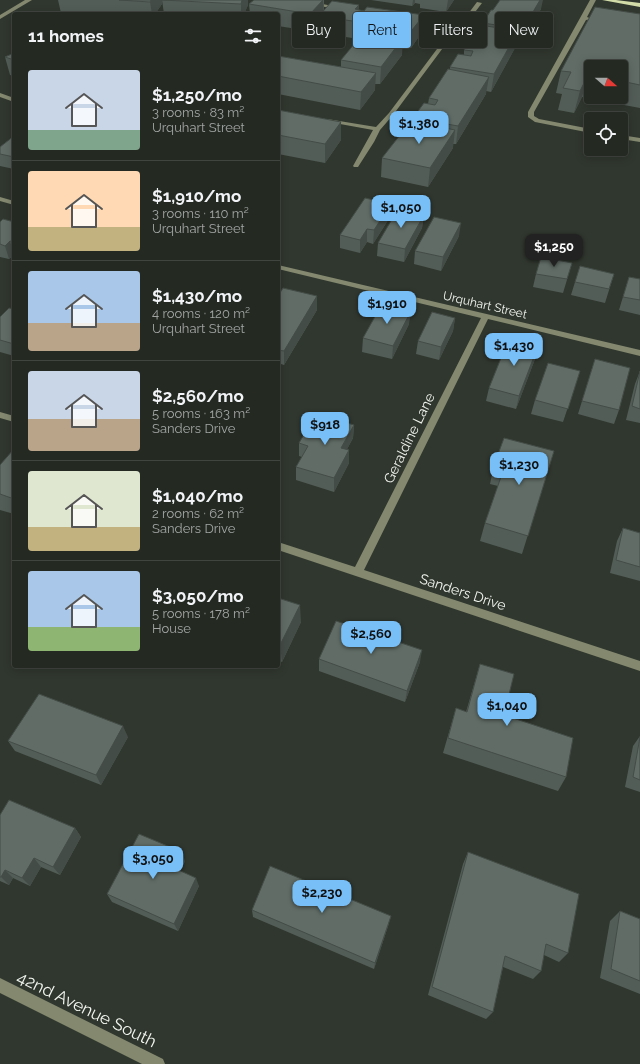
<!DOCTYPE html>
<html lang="en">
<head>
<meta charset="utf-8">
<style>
	:root { --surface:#242922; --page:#30352f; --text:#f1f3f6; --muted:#a3a6a5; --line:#414540; --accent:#78bff7 }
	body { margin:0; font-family:Raleway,sans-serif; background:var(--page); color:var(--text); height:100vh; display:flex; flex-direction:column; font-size:15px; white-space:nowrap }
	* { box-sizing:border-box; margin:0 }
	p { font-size:13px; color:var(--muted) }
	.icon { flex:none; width:22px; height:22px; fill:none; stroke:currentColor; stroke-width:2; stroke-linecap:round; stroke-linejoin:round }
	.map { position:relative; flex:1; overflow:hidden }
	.side { position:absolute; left:12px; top:12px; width:268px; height:656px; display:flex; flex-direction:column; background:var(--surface); border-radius:4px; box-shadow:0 2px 10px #0003,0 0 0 1px var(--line) }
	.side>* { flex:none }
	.top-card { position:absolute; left:292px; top:12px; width:288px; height:36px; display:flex; gap:8px }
	.needle { width:26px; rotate:110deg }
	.controls { position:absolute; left:584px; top:60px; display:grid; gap:8px }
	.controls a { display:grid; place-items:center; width:44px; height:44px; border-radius:4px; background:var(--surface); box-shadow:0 2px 10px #0003,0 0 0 1px var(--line); font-size:20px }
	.price { position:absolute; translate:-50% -34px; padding:0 9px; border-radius:8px; background:var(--accent); color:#111; font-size:13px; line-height:26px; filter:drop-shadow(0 1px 2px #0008) }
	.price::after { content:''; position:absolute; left:50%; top:24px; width:12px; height:9px; margin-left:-6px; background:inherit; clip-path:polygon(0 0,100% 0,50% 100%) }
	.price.selected { background:#222; color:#fff }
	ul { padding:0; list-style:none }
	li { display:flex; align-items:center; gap:12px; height:100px; padding:0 16px }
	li+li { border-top:1px solid var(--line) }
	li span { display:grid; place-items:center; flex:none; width:112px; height:80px; border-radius:4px; color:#555 }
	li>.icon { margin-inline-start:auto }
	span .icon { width:48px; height:48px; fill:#fffc; stroke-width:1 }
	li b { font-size:17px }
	h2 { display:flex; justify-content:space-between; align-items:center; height:48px; padding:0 16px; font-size:17px }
	.chip { padding:0 14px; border-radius:4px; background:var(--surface); box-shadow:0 2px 10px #0003,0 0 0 1px var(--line); font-size:14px; line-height:36px }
	.chip.selected { background:var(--accent); color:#111 }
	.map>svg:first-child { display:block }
</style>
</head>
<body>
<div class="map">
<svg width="640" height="1064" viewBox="0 0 640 1064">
	<rect width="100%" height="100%" fill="#30372e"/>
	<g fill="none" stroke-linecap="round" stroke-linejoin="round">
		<path fill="#83886f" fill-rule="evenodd" d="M25,0H32L0,19V15Z
			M290,0H302L343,8L340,10Z
			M590,0H596L587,17L592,19L586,20L534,112V116L539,119L591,129V133L535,122L528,117V112Z
			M477,2L482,3L469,20L457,29L393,115L380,130L374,142L358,167H354L353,166L373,130L329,122L326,120L327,119L376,127L389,113L452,29L407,20V18L454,26L465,18Z
			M0,93L14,98V102L0,97Z
			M621,135L640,138V142L621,139Z
			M0,197L14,201V205L0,201Z
			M278,265L640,350V356L488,319L364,570L640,661V671L278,550V542L355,567L481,318L278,269Z
			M0,412L14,416V422L0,418Z
			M0,978L163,1059L165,1064H142L0,993Z"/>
		<path fill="#d2dca8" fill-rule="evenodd" d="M602,0H616L640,3V7Z"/>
	</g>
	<path fill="#535d58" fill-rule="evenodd" d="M58,0H162V4L155,14H77L61,13Z
		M162,0H248V5L244,14H164Z
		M254,0H324V10L359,5L358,10L424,15L422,32L411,48L402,46V55L380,84H375V90L360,110L278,94V56L341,67V60L359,39L319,33V22L310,31L278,26V14H250L249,4Z
		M371,0H454L446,12L420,8V4L415,3L412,6Z
		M541,9L520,46L515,45V48L491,92L486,91V94L456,144H453V148L428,187L381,177L382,158L413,121V118L428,104L429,98L450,70V67L464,55V50L483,26V23L493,10Z
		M640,14V108L582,97L574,113L558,110L562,94L556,93L561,71ZM591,67H621V97H591Z
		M14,53V76L10,75L5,57Z
		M278,110L341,122V140L325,163L278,154Z
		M14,136V169L0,166V147Z
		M391,204L390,217L373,244L367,242L360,253L340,248V235Z
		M424,215L422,228L404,262L377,256L378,243Z
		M0,222H14V255L9,259L0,257Z
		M459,236L441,271L414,264L415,251Z
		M572,263L563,293L533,287L536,274Z
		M614,274L605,303L571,295L575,282Z
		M629,277L640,279V315L619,310Z
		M278,296L317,310L284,365L278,363Z
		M14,309V356L0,352V317Z
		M455,318L453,331L439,360L416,354L418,341Z
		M409,324L392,359L362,352L363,338Z
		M538,346L535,359L516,409L486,401L489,388Z
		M595,359L619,410L614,424L578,414Z
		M580,371L563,422L531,414L535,400Z
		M640,371V423L626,420L635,384Z
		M354,425L353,438L347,449L349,450V463L334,492L296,480V467L302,457L299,456V443Z
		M14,449V514L0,510V465Z
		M554,451L522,554L480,541L485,523L498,486L490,484L494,465Z
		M623,528L640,533V581L610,573L617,541Z
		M278,598L301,622L282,662L278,660Z
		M319,659L420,662L405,702L319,671Z
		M480,664L504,715L566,777L558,791L443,753L456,708L466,712Z
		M640,736V792L625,787L633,746Z
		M128,737L101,785L15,751L8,741Z
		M0,815L75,828L81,837L60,875L41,867L30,886L13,878L9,885L0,881Z
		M468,852L568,953L559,962L544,955L541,971L533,979L503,967L493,1012L486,1019L428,995L463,864Z
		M185,861L180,871L199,886L178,931L112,902L107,894Z
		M252,910L389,923L374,969L253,917Z
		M620,911L640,919V994L600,978L610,921Z"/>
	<path fill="#444c47" d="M151,0H162V4L155,14H152L150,2Z
		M242,0H248V5L244,14H241V4Z
		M323,0L324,16H319V22L310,31V14Z
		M413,0H415V3L412,6Z
		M448,0H454L446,12Z
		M540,0H543L541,9L520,46L523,29Z
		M359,5L358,22L355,9Z
		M424,15L422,32L411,48L412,30Z
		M518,31L515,48L491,92L494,74Z
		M403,38L402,55L380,84L381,67Z
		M376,73L375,90L360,110L361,92Z
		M588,75L582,97L574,113L580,91Z
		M489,77L486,94L456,144L458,126Z
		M341,122V140L325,163V144Z
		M455,130L453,148L428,187L430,168Z
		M391,204L390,217L373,244L374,230Z
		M424,215L422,228L404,262L405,249Z
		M461,223L459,236L441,271L443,257Z
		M367,229V242L360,253V240Z
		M10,241L14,255L9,259L5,246Z
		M317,296V310L284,365V351Z
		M411,311L409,324L392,359L393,346Z
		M455,318L453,331L439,360L441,347Z
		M538,346L535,359L516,409L519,396Z
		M354,425L353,438L341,461V448Z
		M349,450V463L334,492V478Z
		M300,605L301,622L282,662L280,645Z
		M422,650L420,662L405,702L407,691Z
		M123,726L128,737L101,785L96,775Z
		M75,828L81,837L60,875L53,867Z
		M182,852L185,861L178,876L174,868Z
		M34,858L41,867L30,886L22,878Z
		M5,870L13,878L9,885L1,877Z
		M196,878L199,886L178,931L174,924Z
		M391,916L389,923L374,969L375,963Z"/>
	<path fill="#616c66" stroke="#444c47" d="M119,0H151L150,2Z
		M162,0H242L241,4Z
		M254,0H323L310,14L249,4Z
		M500,0H540L523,29L483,23L491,10H493Z
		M332,1L359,5L355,9L364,11L367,7L424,15L412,30L319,16Z
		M595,7L640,14V85L621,81V67H591V76L588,75L580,91L563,88L571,72L561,71Z
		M480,25L518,31L494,74L450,67L458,54L471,56L473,51L464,50Z
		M365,31L403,38L381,67L341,60Z
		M14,53V60L5,57Z
		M278,56L376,73L361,92L278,76Z
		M448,69L489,77L458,126L413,118L424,103L435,105L438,100L429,98Z
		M278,110L341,122L325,144L278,135Z
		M411,121L455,130L430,168L382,158Z
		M14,136V157L0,154V147Z
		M365,198L391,204L374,230L367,229L360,240L340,235Z
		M398,209L424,215L405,249L378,243Z
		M434,217L461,223L443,257L415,251Z
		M3,219L14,222V242L10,241L5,246L0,244V222Z
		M541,257L572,263L567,279L536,274Z
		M580,266L614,274L609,289L575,282Z
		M629,277L640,279V300L623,297Z
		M283,288L317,296L284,351L278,350V296Z
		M382,304L411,311L393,346L363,338Z
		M9,308L14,309V344L0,340V317Z
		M432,312L455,318L441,347L418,341Z
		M509,338L538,346L519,396L489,388Z
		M595,359L630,368L619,410L582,401Z
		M548,363L580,371L568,409L535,400Z
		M640,371V409L632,406Z
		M316,414L354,425L341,448L349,450L334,478L296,467L308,446L299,443Z
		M504,438L554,451L528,536L485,523L504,468L494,465Z
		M14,449V499L0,494V465Z
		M623,528L640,533V567L616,560Z
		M278,598L300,605L280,645L278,644Z
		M336,621L422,650L407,691L319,659Z
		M480,664L514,674L504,715L573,738L566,777L448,738L456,708L467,712Z
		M39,694L123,726L96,775L8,741Z
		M640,737V780L633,777Z
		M9,800L75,828L53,867L34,858L22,878L5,870L1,877H0V815Z
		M139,834L182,852L174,868L196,878L174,924L107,894Z
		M468,852L579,894L568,953L546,944L541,971L505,956L493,1012L432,987Z
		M270,866L391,916L375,963L252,910Z
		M620,911L640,919V981L611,969Z"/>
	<g text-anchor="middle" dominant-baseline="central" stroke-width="3" stroke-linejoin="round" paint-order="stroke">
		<g font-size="12" fill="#f2f6f0" stroke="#30372e">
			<text transform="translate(485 305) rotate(13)">Urquhart Street</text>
		</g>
		<g font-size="14" fill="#f2f6f0" stroke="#30372e">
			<text transform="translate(409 438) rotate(-64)">Geraldine Lane</text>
			<text transform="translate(463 592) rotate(18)">Sanders Drive</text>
		</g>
		<g font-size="17" fill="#f2f6f0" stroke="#30372e">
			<text transform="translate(87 1009) rotate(26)">42nd Avenue South</text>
		</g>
	</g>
</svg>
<div class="controls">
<a><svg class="needle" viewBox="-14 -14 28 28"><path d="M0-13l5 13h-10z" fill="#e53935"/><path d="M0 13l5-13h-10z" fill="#a3a6a5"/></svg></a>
<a><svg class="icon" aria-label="locate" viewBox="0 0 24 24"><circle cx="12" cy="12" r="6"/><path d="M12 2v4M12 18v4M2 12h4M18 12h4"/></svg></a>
</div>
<b class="price" style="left:419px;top:145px">$1,380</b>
<b class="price" style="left:401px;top:229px">$1,050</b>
<b class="price selected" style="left:554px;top:268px">$1,250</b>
<b class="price" style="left:387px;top:325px">$1,910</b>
<b class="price" style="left:514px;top:367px">$1,430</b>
<b class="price" style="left:325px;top:446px">$918</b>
<b class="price" style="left:519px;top:486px">$1,230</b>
<b class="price" style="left:371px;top:655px">$2,560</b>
<b class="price" style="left:507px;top:727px">$1,040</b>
<b class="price" style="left:153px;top:880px">$3,050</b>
<b class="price" style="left:322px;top:914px">$2,230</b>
<div class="top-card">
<a class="chip">Buy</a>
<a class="chip selected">Rent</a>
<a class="chip">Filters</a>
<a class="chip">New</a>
</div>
<section class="side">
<h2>11 homes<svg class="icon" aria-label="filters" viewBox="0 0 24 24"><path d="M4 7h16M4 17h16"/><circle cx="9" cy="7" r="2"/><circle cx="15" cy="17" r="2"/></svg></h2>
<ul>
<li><span style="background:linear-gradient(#c9d6e8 75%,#7fa58c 0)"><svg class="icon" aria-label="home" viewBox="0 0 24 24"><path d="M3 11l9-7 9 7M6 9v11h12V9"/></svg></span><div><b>$1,250/mo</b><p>3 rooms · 83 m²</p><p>Urquhart Street</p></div></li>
<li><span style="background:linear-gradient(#ffd9b3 70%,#c2b280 0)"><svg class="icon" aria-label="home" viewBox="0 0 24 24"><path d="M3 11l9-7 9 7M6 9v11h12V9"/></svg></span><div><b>$1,910/mo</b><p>3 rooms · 110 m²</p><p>Urquhart Street</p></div></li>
<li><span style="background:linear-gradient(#a9c7e8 65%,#b9a48a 0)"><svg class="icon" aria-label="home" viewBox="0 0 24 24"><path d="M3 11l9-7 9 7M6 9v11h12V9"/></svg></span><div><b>$1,430/mo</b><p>4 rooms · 120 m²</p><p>Urquhart Street</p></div></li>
<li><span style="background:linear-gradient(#c9d6e8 60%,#b9a48a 0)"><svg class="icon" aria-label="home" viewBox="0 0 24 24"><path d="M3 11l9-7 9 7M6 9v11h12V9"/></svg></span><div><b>$2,560/mo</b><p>5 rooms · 163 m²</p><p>Sanders Drive</p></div></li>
<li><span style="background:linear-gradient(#dfe7d0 70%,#c2b280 0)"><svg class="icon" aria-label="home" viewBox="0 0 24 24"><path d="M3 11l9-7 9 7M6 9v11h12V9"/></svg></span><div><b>$1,040/mo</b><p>2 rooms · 62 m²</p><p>Sanders Drive</p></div></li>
<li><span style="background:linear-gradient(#a9c7e8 70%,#8fb573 0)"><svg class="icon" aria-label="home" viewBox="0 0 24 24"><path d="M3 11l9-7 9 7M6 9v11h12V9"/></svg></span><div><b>$3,050/mo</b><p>5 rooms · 178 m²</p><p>House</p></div></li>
</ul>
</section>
</div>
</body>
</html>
